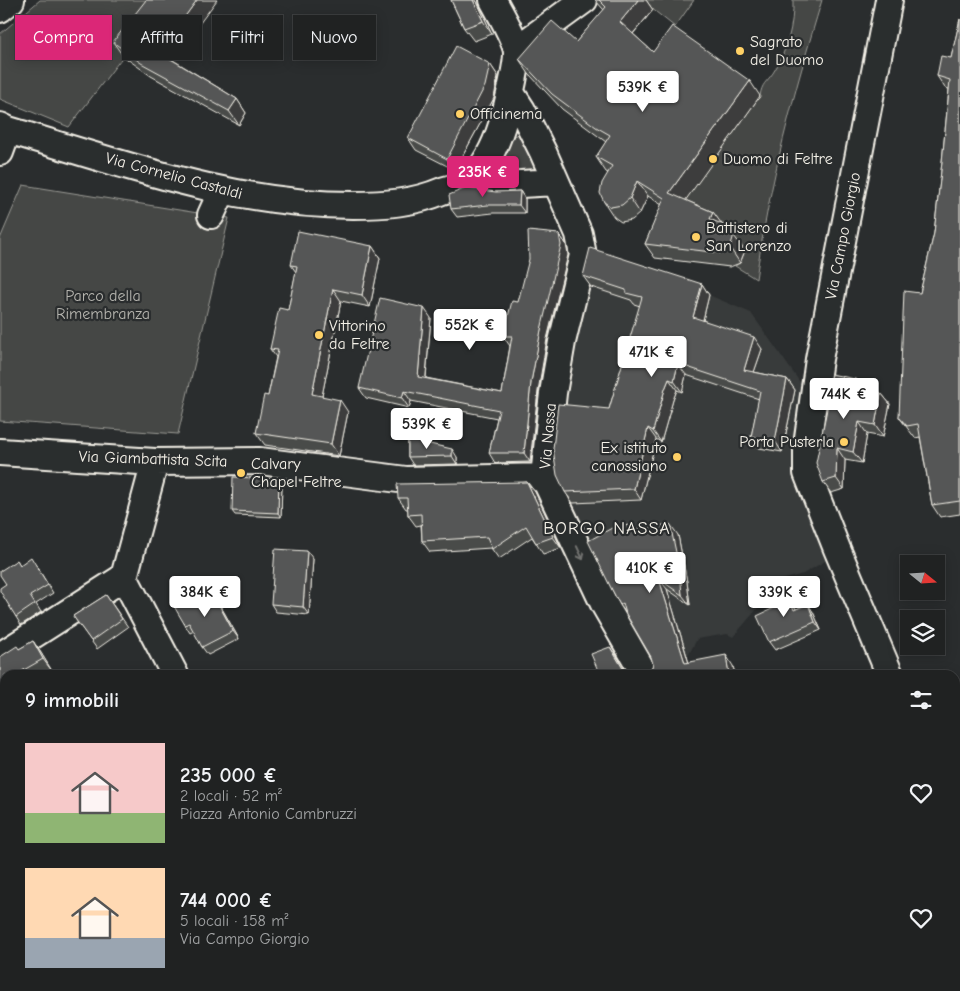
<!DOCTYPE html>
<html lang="it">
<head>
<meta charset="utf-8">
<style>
	:root { --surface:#202222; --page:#282a2a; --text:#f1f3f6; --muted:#a2a4a5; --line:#3d3f40; --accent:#db2777 }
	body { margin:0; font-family:"Comic Neue",sans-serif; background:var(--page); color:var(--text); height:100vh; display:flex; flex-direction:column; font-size:19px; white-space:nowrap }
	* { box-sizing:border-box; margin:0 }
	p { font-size:16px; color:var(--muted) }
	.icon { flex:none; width:28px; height:28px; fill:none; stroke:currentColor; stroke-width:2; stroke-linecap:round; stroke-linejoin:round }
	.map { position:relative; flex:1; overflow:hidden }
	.drawer { position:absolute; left:0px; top:670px; width:960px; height:321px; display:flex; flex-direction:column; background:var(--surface); border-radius:15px 15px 0 0; box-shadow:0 2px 12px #0003,0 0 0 1px var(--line) }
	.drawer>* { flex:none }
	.top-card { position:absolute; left:15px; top:15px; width:500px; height:45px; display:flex; gap:10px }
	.needle { width:32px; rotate:108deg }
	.fabs { position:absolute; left:900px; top:555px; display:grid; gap:10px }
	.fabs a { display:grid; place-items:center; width:45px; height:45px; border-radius:0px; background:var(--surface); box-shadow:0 2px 12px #0003,0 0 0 1px var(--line); font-size:25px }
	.price { position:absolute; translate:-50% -42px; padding:0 11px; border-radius:5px; background:#fff; color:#222; font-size:16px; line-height:32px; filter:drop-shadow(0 1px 2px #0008) }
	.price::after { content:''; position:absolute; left:50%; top:30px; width:15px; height:11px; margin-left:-8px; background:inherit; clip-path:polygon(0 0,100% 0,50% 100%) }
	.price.on { background:var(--accent); color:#fff }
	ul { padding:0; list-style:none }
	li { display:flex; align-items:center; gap:15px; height:125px; padding:0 25px }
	li span { display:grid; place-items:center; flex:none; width:140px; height:100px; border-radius:0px; color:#555 }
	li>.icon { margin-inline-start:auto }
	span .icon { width:60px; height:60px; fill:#fffc; stroke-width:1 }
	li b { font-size:21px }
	h2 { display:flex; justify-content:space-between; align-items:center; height:60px; padding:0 25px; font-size:21px }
	.pill { padding:0 18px; border-radius:0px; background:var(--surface); box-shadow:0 2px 12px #0003,0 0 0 1px var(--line); font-size:18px; line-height:45px }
	.pill.on { background:var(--accent); color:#fff }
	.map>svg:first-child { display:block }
</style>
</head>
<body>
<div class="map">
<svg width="960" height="991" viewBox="0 0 960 991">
	<rect width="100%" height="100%" fill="#2a2d2e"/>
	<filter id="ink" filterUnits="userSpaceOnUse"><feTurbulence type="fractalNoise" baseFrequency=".02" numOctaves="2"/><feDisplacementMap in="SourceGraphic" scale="10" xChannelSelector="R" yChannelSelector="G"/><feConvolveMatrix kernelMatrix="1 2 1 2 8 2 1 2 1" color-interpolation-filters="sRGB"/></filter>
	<g filter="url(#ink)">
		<path fill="#373a3a" d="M574,253L709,295L751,313L802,385L793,464L806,509L827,560L803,574L782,580L733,637L727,634L697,639L687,658L649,669L567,503L558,450Z"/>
		<path fill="#444645" stroke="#9c9c96" d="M40,0H166L69,127L0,99V34Z
			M641,0H694L675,27Z
			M793,0H822C794,92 769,184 756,279L735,266L740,263L744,253L739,243L677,207L760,96C762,83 766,83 773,73C787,52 794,24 793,0Z
			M519,134L522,135L540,174L495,172L510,139L513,136Z
			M23,185L229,218L178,434L0,421V239Z
			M84,986H161L157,991H88Z
			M517,986H575L576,991H517Z
			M655,986H771L775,991H652Z"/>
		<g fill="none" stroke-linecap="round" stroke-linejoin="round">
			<g stroke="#f4f1e8" stroke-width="30">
				<path id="minor" d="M889,0L819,359L807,445V473L837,549L890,675
					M0,9L11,0
					M517,49L584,0
					M511,93L522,110L543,152L579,234L583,255L562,342L553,393L544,477L604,604L645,675
					M0,126L8,130C121,163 234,205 353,205C384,205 414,203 442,191C451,188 463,186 470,180C486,166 496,144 502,125C506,111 520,59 516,47C511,31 501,15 493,0
					M0,152L8,130
					M469,181L503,185L556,182
					M211,215L222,191
					M0,452L155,462L260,461L406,480L544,477
					M155,462L124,577L175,675
					M0,656L124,577
					M0,712L5,721
					M955,827L960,839
					M785,986L787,991"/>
			</g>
			<g stroke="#f4f1e8" stroke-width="31">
				<path id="major" d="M0,923L5,928
					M63,986L67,991"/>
			</g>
			<use href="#minor" stroke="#2a2d2e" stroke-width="26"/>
			<use href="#major" stroke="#2a2d2e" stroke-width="28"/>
		</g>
		<path fill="#494b4a" stroke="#f4f1e8" d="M451,0H476L492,34L474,41L464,28Z
			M595,0H646L653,10L633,34L653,52L760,96L685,200L713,212L722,225L742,247L744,253L740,263L730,267L655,258L645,244L662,205L648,196L640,213L632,220L621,222L614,217L604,202L608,173L606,172L596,157L606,142L562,109L529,74L519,59L576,42L604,10Z
			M960,19V514L940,517L932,505L920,437L915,438L899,417L920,293L934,233L942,162L949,89L945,88L937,76L951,58Z
			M113,42L173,60L237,99L246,113L239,125L151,76L123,56Z
			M490,64L498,76L494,98L455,170L416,150L408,138Z
			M520,191L525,199V213H493L457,217L451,209L496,192Z
			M559,234L566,244L568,255L547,339L538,391L530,462L495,463L489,453L497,418L411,401L409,408L366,398L359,388L431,318L426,378L502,393L510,346L503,336L518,302Z
			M372,246L380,258L370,307L341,301L322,396L348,412L339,456L265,445L256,433L268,396L276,357L270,349L288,310L296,272L291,265Z
			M583,276L702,284L709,295L703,320L762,349L754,372L787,379L795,390L782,452L759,448L751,437L759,399L686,375L682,392L677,390L673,400L661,442L656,439L641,500L573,503L565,492L609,409L640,306L634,304L631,300L591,287Z
			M881,393L890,404L883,437L867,434L862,463L845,460L844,489L831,493L823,482L829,401L826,398Z
			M408,439L457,457V464L413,465L408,457Z
			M279,479L282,483L281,517L235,515L232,511Z
			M527,482L535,492L561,548L543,554L532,537L499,559L491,548L430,552L422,541L421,525L416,526L408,515V509H406L398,498Z
			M629,525L632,530L678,535L687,582L690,605L667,589L689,663L733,666L735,675H647L650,672L653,664L651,657L625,612L620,605Z
			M313,559L309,615L276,612L271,604Z
			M17,560L20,565H36L53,593L36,604L41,612L21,625L16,617L6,584Z
			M786,591L791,599L796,609L808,604L813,612L821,630L775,650L769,642L774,608Z
			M106,595L128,627L97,649L73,616Z
			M216,598L239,639L208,655L202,647L194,631L190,633L185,625Z
			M33,641L41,653L52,671L44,675H5V699L0,692V657L19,649Z
			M956,923L960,929V980L957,981L955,979V924Z"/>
		<path fill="#3c3d3c" stroke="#f4f1e8" d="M197,0H217L168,66L159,52Z
			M473,0H476L492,34L483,21Z
			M638,0H646L653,10L630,37L620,22Z
			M490,64L498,76L494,98L455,170L447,159Z
			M750,81L760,96L680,208L669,193Z
			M237,99L246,113L239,125L229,111Z
			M637,181L648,196L640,213L630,198Z
			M520,191L525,199V213L519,205Z
			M713,212L724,227L710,219Z
			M732,233L742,247L744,253L740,263L730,248Z
			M559,234L566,244L568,255L547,339L538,391L530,462L524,453L531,382Z
			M372,246L380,258L370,307L362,295Z
			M702,284L709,295L701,328L693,317Z
			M333,289L341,301L320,406L312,394Z
			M424,308L431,318L425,386L418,377Z
			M754,337L762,349L751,381L744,370Z
			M678,364L686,375L682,392L674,381Z
			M669,379L677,390L673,400L661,442L653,431L665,389Z
			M787,379L795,390L782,452L775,441Z
			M404,391L411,401L409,408L402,398Z
			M881,393L890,404L883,437L875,425Z
			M340,400L348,412L339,456L331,444Z
			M859,422L867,434L862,463L853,452Z
			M648,428L656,439L641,500L634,489Z
			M837,448L845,460L844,489L836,478Z
			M452,449L457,457V464L452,456Z
			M279,479L282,483L281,517L278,513Z
			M527,482L535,492L561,548L553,537Z
			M670,524L678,535L687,582L690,605L682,595Z
			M307,551L313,559L309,615L303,607Z
			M659,579L667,589L692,674L685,663Z
			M211,590L216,598L239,639L233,631Z
			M786,591L791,599L800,618L794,610Z
			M808,604L813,612L821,630L815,622Z
			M33,641L41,653L52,671L43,659Z
			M610,647L618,658L628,675H627Z
			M726,655L733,666L735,675H729Z"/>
		<path fill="#555756" stroke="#f4f1e8" d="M146,0H197L159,52L237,99L229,111L141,63L113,42Z
			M451,0H473L483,21L464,28Z
			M599,0H638L620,22L653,52L672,26L750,81L669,193L713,212L710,219L726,226L732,233L733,238L730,248L720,253L645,244L664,198L637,181L630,198L622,205L611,207L604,202L600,193L602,183L612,166L596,157L610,135L596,127L552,94L519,59L552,21L576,42L606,7Z
			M960,19V501L932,505L918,424L907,426L899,417L904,291L920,293L934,233L942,162L950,80L937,76L941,56L951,58Z
			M456,46L490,64L485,86L447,159L408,138Z
			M466,188L496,192L520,191L519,205H488L451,209L449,195Z
			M298,231L372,246L362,295L333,289L312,394L340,400L331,444L256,433L264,395L268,396L278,350L270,349L279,308L288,310L297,266L291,265Z
			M528,231L559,234L561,245L541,330L531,382L524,453H489L499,410L404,391L402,398L359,388L380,298L424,308L418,377L502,393L512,336H503L512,301L518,302L529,259Z
			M590,248L702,284L693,317L754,337L744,370L787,379L775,441L751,437L760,391L678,364L674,381L669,379L665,389L653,431L648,428L634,489L565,492L557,475L553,449L558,404L609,409L642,297L626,293V290L583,276Z
			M831,374L855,379L881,393L875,425L859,422L853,452L837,448L836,478L823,482L816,463L829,399L826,398Z
			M408,439L452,449V456L408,457Z
			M233,477L279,479L278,513L232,511Z
			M527,482L553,537L536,543L526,526L492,549L487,537L422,541L421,514L408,515L407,498H398L397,484Z
			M670,524L680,571L682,595L659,579L685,663L726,655L729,675H647L650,672L653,664L651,657L626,614L623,603L620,605L610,586L588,541L612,528L629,525L630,530Z
			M275,549L307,551L303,607L271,604Z
			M31,557L48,585L30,596L35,604L16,617L0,591V588L6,584L0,575V571L17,560L20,565Z
			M211,590L233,631L202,647L189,623L185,625L175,608Z
			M786,591L794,610L808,604L815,622L769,642L757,616L774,608L770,599Z
			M106,595L122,619L91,641L73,616Z
			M33,641L43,659L22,671L24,675H5V693L0,689V657L17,646L19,649Z
			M610,647L625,672L628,675H600L591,654Z
			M956,923L960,932V964L955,967V924Z"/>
		<defs><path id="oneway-shaft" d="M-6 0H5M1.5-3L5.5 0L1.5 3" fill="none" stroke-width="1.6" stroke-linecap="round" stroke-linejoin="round" transform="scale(1.25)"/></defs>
		<use stroke="#71726f" href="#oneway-shaft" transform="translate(580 553) rotate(65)"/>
	</g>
	<g fill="#ffd166" stroke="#2a2d2e" stroke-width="2">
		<circle cx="740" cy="51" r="5"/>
		<circle cx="460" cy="114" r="5"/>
		<circle cx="713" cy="159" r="5"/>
		<circle cx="696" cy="237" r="5"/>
		<circle cx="319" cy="335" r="5"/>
		<circle cx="844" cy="442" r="5"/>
		<circle cx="677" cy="457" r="5"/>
		<circle cx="241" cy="473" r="5"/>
	</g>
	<g text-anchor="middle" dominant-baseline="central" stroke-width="4.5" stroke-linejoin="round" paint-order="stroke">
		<g font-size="16" fill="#f4f1e8" stroke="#2a2d2e" text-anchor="start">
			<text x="750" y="42">Sagrato<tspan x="750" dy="18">del Duomo</tspan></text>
			<text x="470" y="114">Officinema</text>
			<text x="723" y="159">Duomo di Feltre</text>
			<text x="706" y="228">Battistero di<tspan x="706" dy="18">San Lorenzo</tspan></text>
			<text x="329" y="326">Vittorino<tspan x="329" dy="18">da Feltre</tspan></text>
			<text x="834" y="442" text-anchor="end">Porta Pusterla</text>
			<text x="667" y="448" text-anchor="end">Ex istituto<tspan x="667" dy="18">canossiano</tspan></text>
			<text x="251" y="464">Calvary<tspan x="251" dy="18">Chapel Feltre</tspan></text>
		</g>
		<g font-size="16" fill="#f4f1e8" stroke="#2a2d2e">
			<text transform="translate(174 176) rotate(15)">Via Cornelio Castaldi</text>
			<text transform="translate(843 236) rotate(-79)">Via Campo Giorgio</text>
			<text transform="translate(548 436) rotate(-85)">Via Nassa</text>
			<text transform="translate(153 459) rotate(2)">Via Giambattista Scita</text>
		</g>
		<g font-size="16" fill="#b6b5af" stroke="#2a2d2e">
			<text x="103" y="296">Parco della<tspan x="103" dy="18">Rimembranza</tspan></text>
		</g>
		<g font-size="18" letter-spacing="1" fill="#f4f1e8" stroke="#2a2d2e">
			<text x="607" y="528">BORGO NASSA</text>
		</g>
	</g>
</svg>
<div class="fabs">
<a><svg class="needle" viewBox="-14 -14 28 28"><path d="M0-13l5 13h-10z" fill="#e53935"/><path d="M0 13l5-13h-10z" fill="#a2a4a5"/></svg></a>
<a><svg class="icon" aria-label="layers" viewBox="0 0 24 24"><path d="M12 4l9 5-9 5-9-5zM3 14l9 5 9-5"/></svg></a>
</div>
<b class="price" style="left:643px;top:113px">539K €</b>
<b class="price on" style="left:483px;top:198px">235K €</b>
<b class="price" style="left:470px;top:351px">552K €</b>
<b class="price" style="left:652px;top:378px">471K €</b>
<b class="price" style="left:844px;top:420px">744K €</b>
<b class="price" style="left:427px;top:450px">539K €</b>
<b class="price" style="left:650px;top:594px">410K €</b>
<b class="price" style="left:205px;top:618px">384K €</b>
<b class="price" style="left:784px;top:618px">339K €</b>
<div class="top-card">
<a class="pill on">Compra</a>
<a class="pill">Affitta</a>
<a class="pill">Filtri</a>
<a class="pill">Nuovo</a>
</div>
<section class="drawer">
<h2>9 immobili<svg class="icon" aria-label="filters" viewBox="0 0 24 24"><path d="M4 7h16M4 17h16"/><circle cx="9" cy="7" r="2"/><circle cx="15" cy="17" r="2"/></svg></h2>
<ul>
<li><span style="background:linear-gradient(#f6c9c9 70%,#8fb573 0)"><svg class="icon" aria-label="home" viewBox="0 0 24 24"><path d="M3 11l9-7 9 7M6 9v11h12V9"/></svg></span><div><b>235 000 €</b><p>2 locali · 52 m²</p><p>Piazza Antonio Cambruzzi</p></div><svg class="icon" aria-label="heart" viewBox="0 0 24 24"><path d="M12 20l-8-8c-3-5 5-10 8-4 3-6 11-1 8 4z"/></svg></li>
<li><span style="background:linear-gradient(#ffd9b3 70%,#9aa5b1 0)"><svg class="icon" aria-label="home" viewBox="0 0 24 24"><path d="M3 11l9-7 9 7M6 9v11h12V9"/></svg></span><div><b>744 000 €</b><p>5 locali · 158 m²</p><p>Via Campo Giorgio</p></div><svg class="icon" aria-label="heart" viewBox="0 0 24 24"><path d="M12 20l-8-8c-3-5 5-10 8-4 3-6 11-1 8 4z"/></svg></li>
</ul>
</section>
</div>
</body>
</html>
